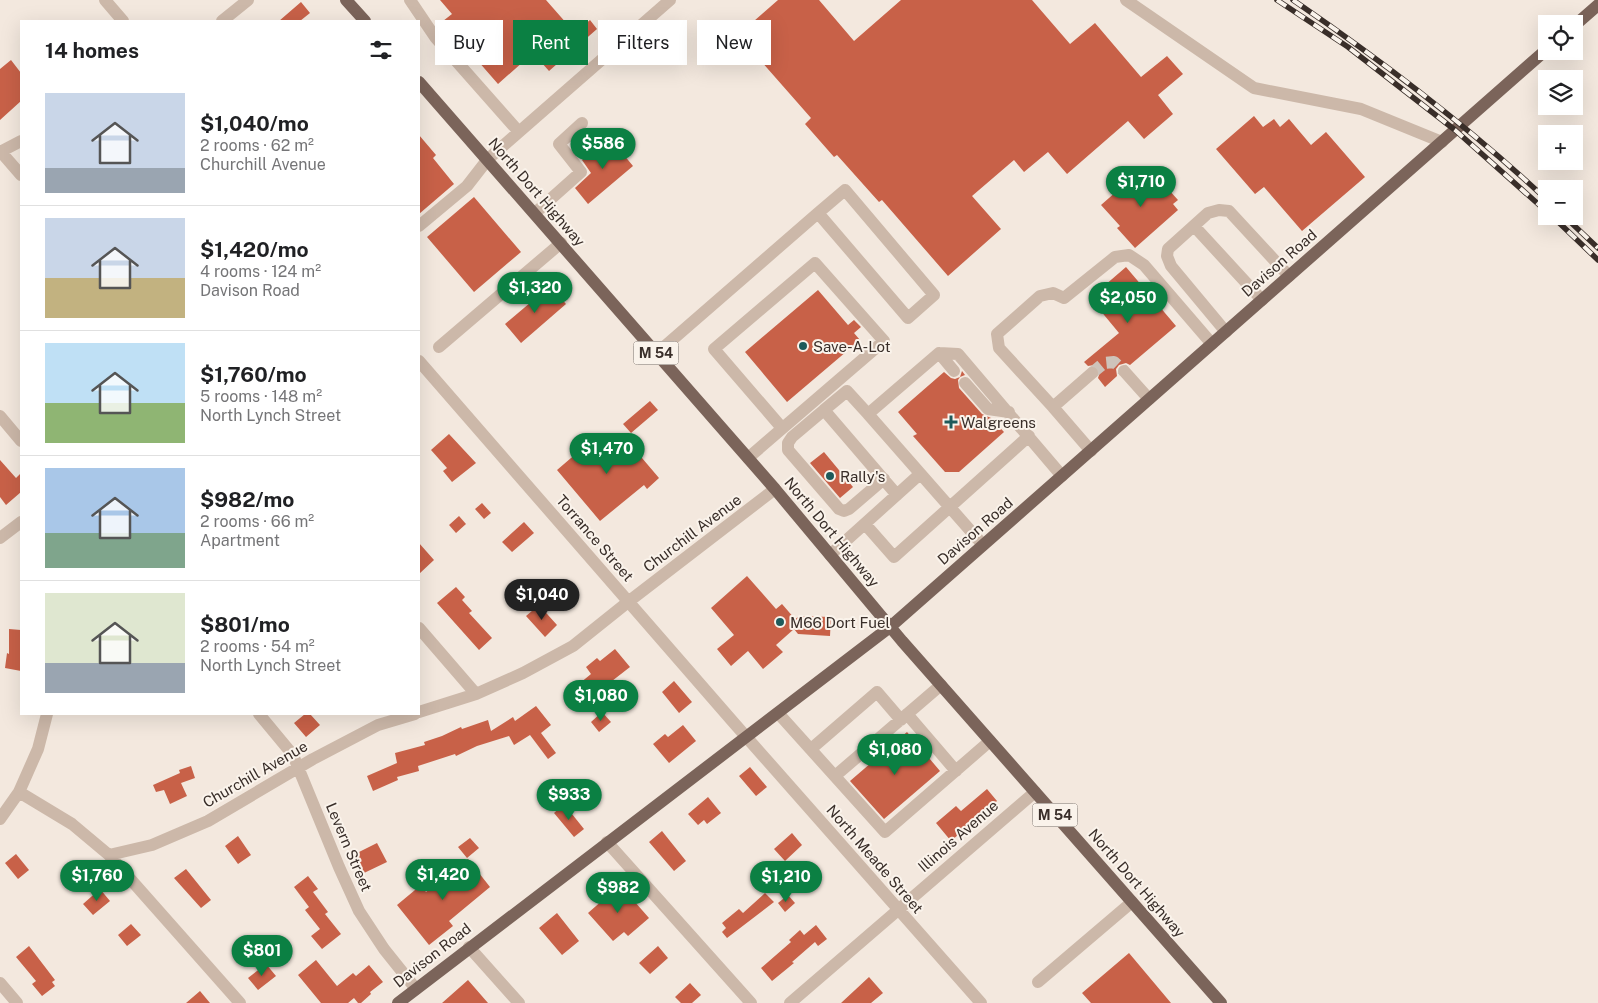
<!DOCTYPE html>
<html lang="en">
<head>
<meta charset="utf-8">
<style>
	:root { --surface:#fff; --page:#f6f6f6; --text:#202124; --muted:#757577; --line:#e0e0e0; --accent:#0b8043 }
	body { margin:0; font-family:"Public Sans",sans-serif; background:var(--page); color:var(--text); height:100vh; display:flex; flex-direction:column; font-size:19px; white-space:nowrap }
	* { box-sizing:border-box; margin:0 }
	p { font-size:16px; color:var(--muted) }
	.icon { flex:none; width:28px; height:28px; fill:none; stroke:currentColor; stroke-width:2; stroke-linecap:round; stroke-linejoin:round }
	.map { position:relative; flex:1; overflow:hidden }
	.panel { position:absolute; left:20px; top:20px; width:400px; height:695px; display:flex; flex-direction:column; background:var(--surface); border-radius:0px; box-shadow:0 5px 20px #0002 }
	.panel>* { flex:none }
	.banner { position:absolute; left:435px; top:20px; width:475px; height:45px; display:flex; gap:10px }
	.buttons { position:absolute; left:1538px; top:15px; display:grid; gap:10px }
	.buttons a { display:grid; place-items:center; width:45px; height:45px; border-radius:0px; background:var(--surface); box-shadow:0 5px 20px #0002; font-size:25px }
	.price { position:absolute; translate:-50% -42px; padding:0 11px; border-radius:18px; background:var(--accent); color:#fff; font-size:16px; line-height:32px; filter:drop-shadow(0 1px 2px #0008) }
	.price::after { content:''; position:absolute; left:50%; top:30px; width:15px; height:11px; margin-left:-8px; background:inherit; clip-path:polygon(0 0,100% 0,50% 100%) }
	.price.on { background:#222; color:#fff }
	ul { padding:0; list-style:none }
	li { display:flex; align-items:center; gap:15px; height:125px; padding:0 25px }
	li+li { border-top:1px solid var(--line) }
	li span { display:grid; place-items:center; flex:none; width:140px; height:100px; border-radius:0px; color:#555 }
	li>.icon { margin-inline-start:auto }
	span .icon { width:60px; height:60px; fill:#fffc; stroke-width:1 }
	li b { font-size:21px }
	h2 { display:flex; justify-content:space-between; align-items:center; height:60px; padding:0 25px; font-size:21px }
	.tag { padding:0 18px; border-radius:0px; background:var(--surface); box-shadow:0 5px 20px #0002; font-size:18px; line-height:45px }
	.tag.on { background:var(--accent); color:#fff }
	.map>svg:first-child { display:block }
</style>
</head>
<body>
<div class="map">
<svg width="1598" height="1003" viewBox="0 0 1598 1003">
	<rect width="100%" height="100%" fill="#f3e8de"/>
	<path fill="#c86148" d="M440,0H546L575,33L590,20L597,29L549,71L533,53L498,84L443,21L452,14Z
		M778,0H819L854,41L901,0H1032L1070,44L1095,23L1141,77L1167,56L1183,74L1158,95L1173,114L1144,139L1128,121L1067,174L1048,152L1024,172L1014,160L972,196L1001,229L948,276L882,200L879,202L837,155L834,157L805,124L811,118L738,35Z
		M301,2L310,13L300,21H279Z
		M11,60L21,73V101L0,120V69Z
		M1254,116L1263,127L1274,119L1280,127L1289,119L1311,145L1326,132L1365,177L1302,231L1264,187L1255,194L1216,149Z
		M419,135L436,155L433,158L454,184L419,214Z
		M609,137L633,166L588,204L575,188L591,173L582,160Z
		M1141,170L1153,185L1160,180L1178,200L1173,204L1178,210L1135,248L1117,228L1120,226L1101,205Z
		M474,197L521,252L474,292L427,237Z
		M1126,267L1176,326L1130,365L1126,363L1119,365L1116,369L1117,376L1105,387L1098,378L1100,372L1098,368L1094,365L1088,366L1084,362L1119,333L1090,298Z
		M550,286L566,304L521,343L505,324Z
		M818,290L848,325L854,320L861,327L854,333L860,340L787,402L745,352Z
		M962,371L965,375L960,377L958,380L959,388L982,414L991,418L1004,432L959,472H945L913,436L917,434L898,412L944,372L951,378L955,379L960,377Z
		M650,401L658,410L631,433L623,424Z
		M449,434L476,463L452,482L443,471L447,468L431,450Z
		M599,434L612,449L625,438L659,478L647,489L644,485L600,521L557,470Z
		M824,452L853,487L840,498L810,463Z
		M0,460L16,478L21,473V492L6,505L0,497Z
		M482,503L491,513L484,519L475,509Z
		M459,516L466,524L456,533L449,525Z
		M524,522L534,533L512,552L502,542Z
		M419,543L434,560L419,574Z
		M747,576L776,609L782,604L795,619L800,616L831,617L830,636L798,634L794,629L776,645L783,652L763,669L748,651L731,666L717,649L734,635L711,608Z
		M456,587L465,597L462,600L472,611L469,613L492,638L479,650L437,603Z
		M539,605L557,625L545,637L526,616Z
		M9,629L21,630V671L5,668L7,653L9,654Z
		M615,649L630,667L585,702L574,688L591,674L586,667L597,658L600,661Z
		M674,681L692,702L679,713L662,692Z
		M536,706L551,725L541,733L556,753L548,759L530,735L514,745L509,736L477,746L456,756L455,754L418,766L419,771L397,777L398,780L373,791L367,776L397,763L395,753L425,745L424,742L442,736L461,727L462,729L488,720L491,731L513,717L515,721Z
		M602,712L611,722L599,732L591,722Z
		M305,714H310L320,725L306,737L294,723Z
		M683,725L696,741L669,763L653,744L665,734L668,737Z
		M907,732L940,771L884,819L850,781Z
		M191,766L195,778L181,783L187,796L170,804L164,790L156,792L153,785L180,773L179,770Z
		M750,767L767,787L756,796L739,776Z
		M987,789L997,801L951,841L936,823L956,806L961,811Z
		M708,797L721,813L707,824L704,820L698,825L688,814Z
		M564,804L584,829L574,837L554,813Z
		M662,831L686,861L674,871L649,842Z
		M792,833L802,845L785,861L774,849Z
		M238,836L251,855L238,864L225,846Z
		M470,838L479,848L467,858L458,847Z
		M377,843L387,862L364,873L355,854Z
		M16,854L29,870L18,879L5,863Z
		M468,859L490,887L449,921L453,926L429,945L397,905L421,885L426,892Z
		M186,869L211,900L201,908L174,878Z
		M308,876L318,889L313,892L328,912L325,914L341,934L322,949L311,936L320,929L305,910L309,907L294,887Z
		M620,885L649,918L628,936L624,932L613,941L588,913Z
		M100,889L110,901L93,915L83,904Z
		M765,893L774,902L727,938L722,932L726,928L722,923L739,909L743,913Z
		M788,895L795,903L785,912L778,903Z
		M557,913L579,941L562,955L539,928Z
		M131,924L141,935L127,946L118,935Z
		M816,925L827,939L818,946L815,942L792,962L794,963L772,981L761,968L791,942L789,940L800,930L804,935Z
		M29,946L55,980L52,982L55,986L42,996L32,984L36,981L16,957Z
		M658,946L668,958L650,974L639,963Z
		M1129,953L1171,1003H1091L1082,993Z
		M316,960L337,986L353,973L356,976L369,965L383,982L370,992L371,994L361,1003H358L354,998L348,1003H321L298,975Z
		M266,964L276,976L258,990L248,978Z
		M869,977L883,993L871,1003H841Z
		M468,980L488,1003H442Z
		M690,983L701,995L692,1003H681L675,997Z
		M200,991L210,1003H186Z"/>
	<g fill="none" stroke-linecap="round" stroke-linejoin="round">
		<path stroke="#cec3ba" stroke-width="12" stroke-dasharray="12 6" stroke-linecap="butt" d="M1092,373L1104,363L1114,362L1124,371"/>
		<path stroke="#ccb8a9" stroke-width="12" d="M105,0L123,21
			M410,0L435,37L519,132
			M1126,0L1254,88L1361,109L1442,142
			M222,21L248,0
			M0,151L21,175
			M0,152L21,141
			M535,213L581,172L559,144L582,123
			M419,226L467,186L488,159L670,0
			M1194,226L1262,300
			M1226,332L1171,266L1167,256L1168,249L1208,213L1219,210L1229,211L1289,276
			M439,347L561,243
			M657,353L818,213L845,190L934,295L908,318L818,213
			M939,353L954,371
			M419,361L734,723L981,1003
			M1124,371L1149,399
			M965,383L988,409L1009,412
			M1053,407L1092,373
			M824,410L792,437L788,443V450L839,509L844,511L849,509L884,479
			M868,414L847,391L824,410L897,495
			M0,416L21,441
			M1091,451L1053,407L999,348L997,334L1040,296L1053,293L1064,298L1115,257L1129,255L1144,265L1212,344
			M748,458L884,341L815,263L714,349L782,428
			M865,524L894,557L1029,436
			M0,538L21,522
			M983,545L868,414L939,353L958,354L1062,476
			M830,555L920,474
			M419,628L476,694
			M419,712L476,694L523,673L573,646L628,602L775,489
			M778,713L885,832L990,741
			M259,714L293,755L339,867L359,911L384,949L416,989
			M907,714L956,771
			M811,749L877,692L901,720
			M835,776L941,685
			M19,792L72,824L109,855L240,1003
			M0,819L19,792L38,749L47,714
			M607,842L751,1003
			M109,855L152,845L208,821L313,759L378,725L415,714
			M469,947L519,1003
			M1038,982L1132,902
			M0,983L17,1003
			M790,1003L1035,792"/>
		<path stroke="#7b645a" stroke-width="12" d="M346,0L365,21
			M1574,26L1598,5
			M419,82L775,489L902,641L1221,1003
			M398,1003L890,627L1546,50"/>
		<g stroke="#392e29" stroke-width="5.5">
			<path id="rail" d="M1277,0L1348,47L1455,130L1546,211
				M1293,0C1382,61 1468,126 1546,199
				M1552,216L1598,260
				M1564,216L1598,248"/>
		</g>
		<use href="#rail" stroke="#faf3eb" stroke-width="4" stroke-dasharray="11" stroke-linecap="butt"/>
	</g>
	<g fill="#1e5a5b" stroke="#faf3eb" stroke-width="2">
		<circle cx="803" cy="346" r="5"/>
		<path d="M948.5 414.5h5v5h5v5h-5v5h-5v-5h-5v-5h5z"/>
		<circle cx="830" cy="476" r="5"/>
		<circle cx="780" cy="622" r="5"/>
	</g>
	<g text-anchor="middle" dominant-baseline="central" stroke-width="4" stroke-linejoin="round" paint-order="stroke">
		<g fill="#faf3eb" stroke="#736963" stroke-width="1">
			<rect x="633.5" y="341.5" width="45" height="23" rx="4"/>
			<rect x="1032.5" y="803.5" width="45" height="23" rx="4"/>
		</g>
		<g font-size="14" font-weight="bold" fill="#392e29">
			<text x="656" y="353">M 54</text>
			<text x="1055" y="815">M 54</text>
		</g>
		<g font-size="15" fill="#392e29" stroke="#faf3eb">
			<text transform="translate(537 192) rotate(49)">North Dort Highway</text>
			<text transform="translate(1279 263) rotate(-41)">Davison Road</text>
			<text transform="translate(975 531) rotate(-41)">Davison Road</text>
			<text transform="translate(832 532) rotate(50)">North Dort Highway</text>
			<text transform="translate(692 533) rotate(-37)">Churchill Avenue</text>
			<text transform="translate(595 538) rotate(49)">Torrance Street</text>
			<text transform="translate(255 774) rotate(-30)">Churchill Avenue</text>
			<text transform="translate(958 836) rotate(-41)">Illinois Avenue</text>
			<text transform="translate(349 847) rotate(67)">Levern Street</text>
			<text transform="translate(875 859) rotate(49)">North Meade Street</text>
			<text transform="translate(1137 883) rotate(49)">North Dort Highway</text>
			<text transform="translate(432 955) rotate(-38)">Davison Road</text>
		</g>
		<g font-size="15" fill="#392e29" stroke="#faf3eb" text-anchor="start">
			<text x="813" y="346">Save-A-Lot</text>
			<text x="961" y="422">Walgreens</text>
			<text x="840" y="476">Rally's</text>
			<text x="790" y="622">M66 Dort Fuel</text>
		</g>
	</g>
</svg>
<div class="buttons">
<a><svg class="icon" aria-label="locate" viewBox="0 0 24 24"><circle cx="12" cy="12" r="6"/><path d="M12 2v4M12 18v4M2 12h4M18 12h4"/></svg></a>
<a><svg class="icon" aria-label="layers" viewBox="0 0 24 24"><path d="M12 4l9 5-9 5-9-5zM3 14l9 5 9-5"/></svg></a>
<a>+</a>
<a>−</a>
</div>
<b class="price" style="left:603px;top:170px">$586</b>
<b class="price" style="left:1141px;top:208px">$1,710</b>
<b class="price" style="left:535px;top:314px">$1,320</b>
<b class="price" style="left:1128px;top:324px">$2,050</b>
<b class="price" style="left:607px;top:475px">$1,470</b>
<b class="price on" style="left:542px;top:621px">$1,040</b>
<b class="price" style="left:601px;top:722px">$1,080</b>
<b class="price" style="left:895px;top:776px">$1,080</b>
<b class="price" style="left:569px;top:821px">$933</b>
<b class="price" style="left:443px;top:901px">$1,420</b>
<b class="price" style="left:97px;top:902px">$1,760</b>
<b class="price" style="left:786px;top:903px">$1,210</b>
<b class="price" style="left:618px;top:914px">$982</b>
<b class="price" style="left:262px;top:977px">$801</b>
<div class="banner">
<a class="tag">Buy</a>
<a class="tag on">Rent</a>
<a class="tag">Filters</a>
<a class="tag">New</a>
</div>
<section class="panel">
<h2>14 homes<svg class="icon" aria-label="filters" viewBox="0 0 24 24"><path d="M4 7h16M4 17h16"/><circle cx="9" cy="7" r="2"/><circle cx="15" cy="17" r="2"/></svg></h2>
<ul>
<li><span style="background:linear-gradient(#c9d6e8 75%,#9aa5b1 0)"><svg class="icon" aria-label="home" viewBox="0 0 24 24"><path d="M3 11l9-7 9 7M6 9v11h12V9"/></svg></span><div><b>$1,040/mo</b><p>2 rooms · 62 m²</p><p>Churchill Avenue</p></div></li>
<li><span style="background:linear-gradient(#c9d6e8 60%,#c2b280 0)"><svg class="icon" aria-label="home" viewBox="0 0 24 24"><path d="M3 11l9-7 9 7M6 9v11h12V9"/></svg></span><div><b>$1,420/mo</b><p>4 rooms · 124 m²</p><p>Davison Road</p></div></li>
<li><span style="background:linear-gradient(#bfe0f5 60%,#8fb573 0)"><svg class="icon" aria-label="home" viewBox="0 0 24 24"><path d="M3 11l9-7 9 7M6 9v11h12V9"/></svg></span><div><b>$1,760/mo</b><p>5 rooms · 148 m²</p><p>North Lynch Street</p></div></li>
<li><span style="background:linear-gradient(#a9c7e8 65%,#7fa58c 0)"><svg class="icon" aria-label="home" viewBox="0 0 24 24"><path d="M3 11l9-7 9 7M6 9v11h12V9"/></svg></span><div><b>$982/mo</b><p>2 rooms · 66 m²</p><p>Apartment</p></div></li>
<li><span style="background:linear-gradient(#dfe7d0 70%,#9aa5b1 0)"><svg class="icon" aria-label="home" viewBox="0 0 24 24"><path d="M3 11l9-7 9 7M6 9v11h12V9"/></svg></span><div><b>$801/mo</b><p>2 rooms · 54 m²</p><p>North Lynch Street</p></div></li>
</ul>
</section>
</div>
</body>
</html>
